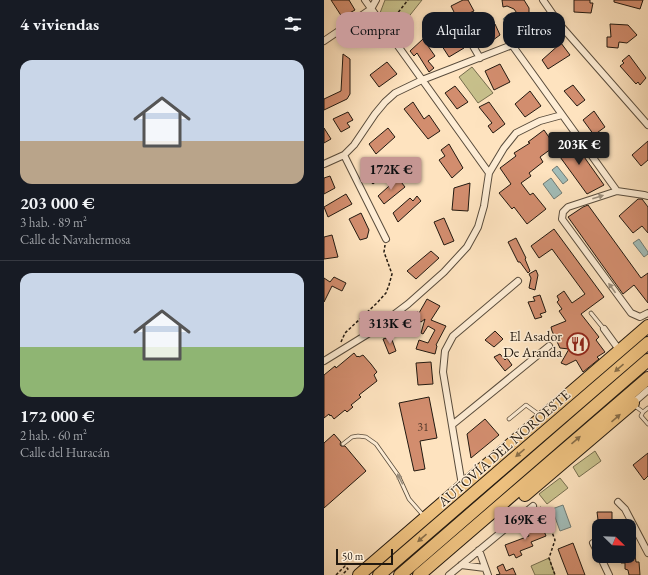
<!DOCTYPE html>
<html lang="es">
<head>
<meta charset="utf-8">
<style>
	:root { --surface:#171b24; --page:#242831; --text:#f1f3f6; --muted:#9ea1a6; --line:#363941; --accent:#c59692 }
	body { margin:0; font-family:"EB Garamond",serif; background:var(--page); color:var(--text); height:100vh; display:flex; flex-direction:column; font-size:15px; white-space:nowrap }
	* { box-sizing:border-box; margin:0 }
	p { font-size:13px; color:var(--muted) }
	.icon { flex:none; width:22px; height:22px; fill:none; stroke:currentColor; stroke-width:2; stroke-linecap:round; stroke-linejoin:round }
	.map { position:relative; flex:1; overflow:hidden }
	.panel { display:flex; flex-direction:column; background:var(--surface); width:324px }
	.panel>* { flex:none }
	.top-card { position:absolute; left:12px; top:12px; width:252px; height:36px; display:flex; gap:8px }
	.needle { width:26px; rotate:113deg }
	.controls { position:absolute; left:268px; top:519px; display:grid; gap:8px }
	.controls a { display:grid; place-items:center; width:44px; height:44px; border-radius:8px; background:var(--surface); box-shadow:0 2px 6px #0003; font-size:20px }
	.scale { position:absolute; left:12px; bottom:10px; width:57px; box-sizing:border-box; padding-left:4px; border:2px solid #221910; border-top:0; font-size:11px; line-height:14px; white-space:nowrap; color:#221910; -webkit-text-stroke:3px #feedd5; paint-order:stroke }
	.price { position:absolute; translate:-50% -34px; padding:0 9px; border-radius:4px; background:var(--accent); color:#111; font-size:13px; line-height:26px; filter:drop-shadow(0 1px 2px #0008) }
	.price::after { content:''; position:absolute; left:50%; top:24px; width:12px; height:9px; margin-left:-6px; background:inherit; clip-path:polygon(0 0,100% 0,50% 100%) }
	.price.active { background:#222; color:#fff }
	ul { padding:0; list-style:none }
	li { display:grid; align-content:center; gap:8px; height:212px; padding:0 20px }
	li+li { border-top:1px solid var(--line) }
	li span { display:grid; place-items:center; height:124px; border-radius:12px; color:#555 }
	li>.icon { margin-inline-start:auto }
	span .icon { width:72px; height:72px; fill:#fffc; stroke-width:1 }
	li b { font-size:17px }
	h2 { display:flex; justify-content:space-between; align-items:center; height:48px; padding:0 20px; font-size:17px }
	.chip { padding:0 14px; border-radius:12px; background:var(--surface); box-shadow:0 2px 6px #0003; font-size:14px; line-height:36px }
	.chip.active { background:var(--accent); color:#111 }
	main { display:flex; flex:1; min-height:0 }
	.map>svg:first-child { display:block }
</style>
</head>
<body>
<main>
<section class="panel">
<h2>4 viviendas<svg class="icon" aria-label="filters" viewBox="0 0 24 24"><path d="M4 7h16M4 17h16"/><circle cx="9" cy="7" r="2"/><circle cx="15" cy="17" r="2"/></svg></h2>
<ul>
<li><span style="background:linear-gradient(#c9d6e8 65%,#b9a48a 0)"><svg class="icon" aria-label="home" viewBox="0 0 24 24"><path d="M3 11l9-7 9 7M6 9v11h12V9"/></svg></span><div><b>203 000 €</b><p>3 hab. · 89 m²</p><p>Calle de Navahermosa</p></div></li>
<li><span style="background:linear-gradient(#c9d6e8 60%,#8fb573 0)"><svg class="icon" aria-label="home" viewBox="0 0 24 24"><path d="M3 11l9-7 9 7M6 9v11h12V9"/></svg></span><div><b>172 000 €</b><p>2 hab. · 60 m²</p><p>Calle del Huracán</p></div></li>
</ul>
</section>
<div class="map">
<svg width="324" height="575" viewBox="0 0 324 575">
	<rect width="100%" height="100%" fill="#fee3bf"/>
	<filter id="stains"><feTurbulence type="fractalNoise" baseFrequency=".005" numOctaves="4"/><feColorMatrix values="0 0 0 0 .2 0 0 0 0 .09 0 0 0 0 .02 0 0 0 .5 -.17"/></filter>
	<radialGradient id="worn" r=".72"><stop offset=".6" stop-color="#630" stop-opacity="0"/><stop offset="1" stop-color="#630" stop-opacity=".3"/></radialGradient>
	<path fill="#c8c18c" stroke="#756d4e" d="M61,0H98L71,34L56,13Z
		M148,67L169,93L154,103L135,77Z
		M271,451L277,461L255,477L249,467Z
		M236,478L244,488L223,504L215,494Z
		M225,558L231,575H211L207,566Z"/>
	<path fill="#a2bdb9" stroke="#6f7b75" d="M184,15L194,28L189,32L179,19Z
		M233,166L244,180L239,184L228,170Z
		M227,178L238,193L230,199L219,184Z
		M315,239L324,252V254L320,257L309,243Z
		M239,505L247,527L236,531L228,509Z"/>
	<path fill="#d28d6e" stroke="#221910" d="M7,0H25L31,10L18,17Z
		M139,0H144L150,11L133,18L127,6Z
		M178,0H200L205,8V17L202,25L194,22L195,16L190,9L183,6L179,7Z
		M250,0H266V3H269L267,13L250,12Z
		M290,0H319L316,9L290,2Z
		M171,24L176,35L165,43L157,31Z
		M286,24L304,25L313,35L303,43L295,42L294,48L283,47V37H287Z
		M130,35L140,48L125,57L116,43Z
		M99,39L111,56L104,61L110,68L105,72L93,53L90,56L86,51Z
		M237,43L246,55L224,69L218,60Z
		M19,54L26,59V94L23,99L0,110V99L17,91Z
		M305,55L322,78L316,85L314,82L312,84L296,66L300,63L298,61Z
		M63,62L73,74L55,87L46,75Z
		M176,64L186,82L170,90L161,71Z
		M249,85L261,100L253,106L240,91Z
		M131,86L144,102L133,109L121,93Z
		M206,91L217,106L201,117L191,104Z
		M89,102L100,119L105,115L116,131L104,139L80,109Z
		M165,102L181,124L169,133L164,126L168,123L155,107Z
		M270,111L281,127L270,135L259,120Z
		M24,112L29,120L23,123L26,127L17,132L9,119Z
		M0,128L7,139L0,143Z
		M64,128L71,137L52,154L45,144Z
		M220,130L231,146L216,157L219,162L205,173L207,176L197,183L206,195L209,193L222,209L203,224L190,207L188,209L175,193L187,184L176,168L192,156L190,153L206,143L204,142Z
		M246,137L280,185L263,194L231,150Z
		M324,141V160L317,166L308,155Z
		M125,144L139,168L128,178L115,160L121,156L117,150Z
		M59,161L67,169L49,184L41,177Z
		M6,176L11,188L0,194V178Z
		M74,178L81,187L60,204L54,196Z
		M146,183L144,211L128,210L130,188Z
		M22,194L28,204L4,217L0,207Z
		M93,196L97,201L74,222L69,213L86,198L89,201Z
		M314,199H318L324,207V233L318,226L309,233L295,216Z
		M264,205L317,278L324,273V303L310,285L299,294L244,217L259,207Z
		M37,213L45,230L43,238L36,240L25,219Z
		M120,218L130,241L120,245L110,222Z
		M230,229L280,297L257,314L275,337L272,340L281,352L273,357L275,359L259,372L252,360L242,365L237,363L245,349L236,348L228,331L227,327L242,321L235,311L238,309L233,302L235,300L233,296L240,291L248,303L261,294L228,249L215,258L207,246Z
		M8,235L14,257L0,259V237Z
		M192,238L202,258L201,259L206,271L204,273L196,262H194L184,242Z
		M107,251L115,258L92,279L83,271Z
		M212,270L214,275L211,290L205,288L207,278L205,274Z
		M10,277L22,283L18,291L8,286L0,302V278L6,282Z
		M216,295L222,312L216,314L218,317L211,319L204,302L211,301L209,297Z
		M103,299L116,306L107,320L122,326L112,345L113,346L111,354L92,349L95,340L104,343L111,330L104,326L99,334L97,333L101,319L97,322L90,318L93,311L95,313Z
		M79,321H81L87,329L82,333L80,330L74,334L69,328Z
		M171,331L179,339L170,347L161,340Z
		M67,337L72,351L65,354L59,339Z
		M30,353L33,357L34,356L35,357L39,355L47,364L53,372L50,375L53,381L35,395L37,397L27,405L29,407L23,412L21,410L10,419L7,415L6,416L5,414L0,418V375L11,366L12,368Z
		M176,354L181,360L183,358L188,365L181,371L170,357Z
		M107,362L109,384L94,385L92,363Z
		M105,397L113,438L96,441L101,469L90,471L75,403Z
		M161,419L175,435L147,458L143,434Z
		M10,434L17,442L16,444L17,446H21L42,471L0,508V443Z
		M324,453V476L320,480L309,465Z
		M273,512H288V520H292V526H278V520H274Z
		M209,525L211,529L218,526L222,536L207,542L209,546L196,551L198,555L192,558L190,554L185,556L181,545L205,536L202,528Z
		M249,543L261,575H244L237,557L234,549Z
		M311,555L312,562H315L316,575H305L304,570L301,569V563H297V556Z
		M179,564L182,571L189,568L192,575H172L176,574L173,567Z"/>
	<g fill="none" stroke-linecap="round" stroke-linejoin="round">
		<g stroke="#594c3c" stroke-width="4.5">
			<path id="lane" d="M267,313L280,329
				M311,406L319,412L324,408
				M319,412L317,416L324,424
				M185,419L202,405L217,416
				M19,444L28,437L34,436L42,437L52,444L74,475L85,499L99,515"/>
		</g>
		<g stroke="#594c3c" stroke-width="8">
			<path id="street" d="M41,0L165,173
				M219,0L237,26L324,125
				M139,29L156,58
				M0,41L47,9L52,0
				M188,45L293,191
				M20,155L62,239
				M0,164L20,155L30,145L51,114L61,102L71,93L98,80L237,26
				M324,196L320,195L293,191L244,207L239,212L238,219L307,313L316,317L324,313
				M280,329L296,351
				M0,361L47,332L84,304L120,272L143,247L154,227L160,206L165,173L180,148L192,133L216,121L238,115
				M309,403L324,390
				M128,425L225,346
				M138,485L119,372L121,351L129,336L194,281
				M294,502L301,509L324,553
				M269,543L275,555
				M155,550L164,575
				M276,556L285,575
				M137,565L161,568
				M125,575L209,506"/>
		</g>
		<g stroke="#221910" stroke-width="14">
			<path id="highway" d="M201,495L309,403
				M35,575L324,326
				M55,575L324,343
				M76,575L324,360
				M95,575L324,378"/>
		</g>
		<path stroke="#221910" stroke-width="1.5" stroke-dasharray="3 2" stroke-linecap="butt" d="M65,24L84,0
			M17,342L21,333L53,303L62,293L65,285L68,274L60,252L61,245
			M216,507L220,511L231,540L225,558L231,575
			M12,575L21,566L24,569L18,575"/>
		<use href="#lane" stroke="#feedd5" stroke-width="3"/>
		<use href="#street" stroke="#feedd5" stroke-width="6"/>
		<use href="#highway" stroke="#efc280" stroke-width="12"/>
	</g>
	<defs><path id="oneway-solid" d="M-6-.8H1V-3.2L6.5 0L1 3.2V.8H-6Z"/></defs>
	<g fill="#9b8e7c">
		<use href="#oneway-solid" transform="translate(274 197) rotate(-18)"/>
		<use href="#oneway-solid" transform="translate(288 288) rotate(-126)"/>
		<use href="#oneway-solid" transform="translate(76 479) rotate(-118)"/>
	</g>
	<g fill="#886e48">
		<use href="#oneway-solid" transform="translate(295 368) rotate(139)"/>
		<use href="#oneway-solid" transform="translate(292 418) rotate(-41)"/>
		<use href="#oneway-solid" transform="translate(252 440) rotate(-41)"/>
		<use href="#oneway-solid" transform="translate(196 453) rotate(139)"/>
		<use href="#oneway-solid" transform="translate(98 538) rotate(139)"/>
	</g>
	<defs>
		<g id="restaurant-ring" transform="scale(1.15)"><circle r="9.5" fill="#feedd5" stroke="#8f2418" stroke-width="1.5"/><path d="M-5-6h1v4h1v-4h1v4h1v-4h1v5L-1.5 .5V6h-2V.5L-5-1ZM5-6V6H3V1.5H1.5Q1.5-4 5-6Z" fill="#8f2418"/></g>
	</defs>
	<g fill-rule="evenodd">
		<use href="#restaurant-ring" x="254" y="344"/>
	</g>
	<g text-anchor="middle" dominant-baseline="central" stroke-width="3" stroke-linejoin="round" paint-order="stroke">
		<g font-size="12" fill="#4e3628">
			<text x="99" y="427">31</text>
		</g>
		<g font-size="14" fill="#221910" stroke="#feedd5" text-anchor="end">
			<text x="238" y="336">El Asador<tspan x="238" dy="16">De Aranda</tspan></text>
		</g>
		<g font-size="14" fill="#221910" stroke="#feedd5">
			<text transform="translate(180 448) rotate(-41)">AUTOVÍA DEL NOROESTE</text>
		</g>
	</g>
	<rect width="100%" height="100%" filter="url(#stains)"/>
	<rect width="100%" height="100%" fill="url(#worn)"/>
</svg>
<div class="controls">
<a><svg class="needle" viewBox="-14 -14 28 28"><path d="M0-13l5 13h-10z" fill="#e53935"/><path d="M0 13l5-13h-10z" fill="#9ea1a6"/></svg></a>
</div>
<div class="scale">50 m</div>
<b class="price active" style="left:255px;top:166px">203K €</b>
<b class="price" style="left:67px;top:191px">172K €</b>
<b class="price" style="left:66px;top:345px">313K €</b>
<b class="price" style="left:201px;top:541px">169K €</b>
<div class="top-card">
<a class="chip active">Comprar</a>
<a class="chip">Alquilar</a>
<a class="chip">Filtros</a>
</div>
</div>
</main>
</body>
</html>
